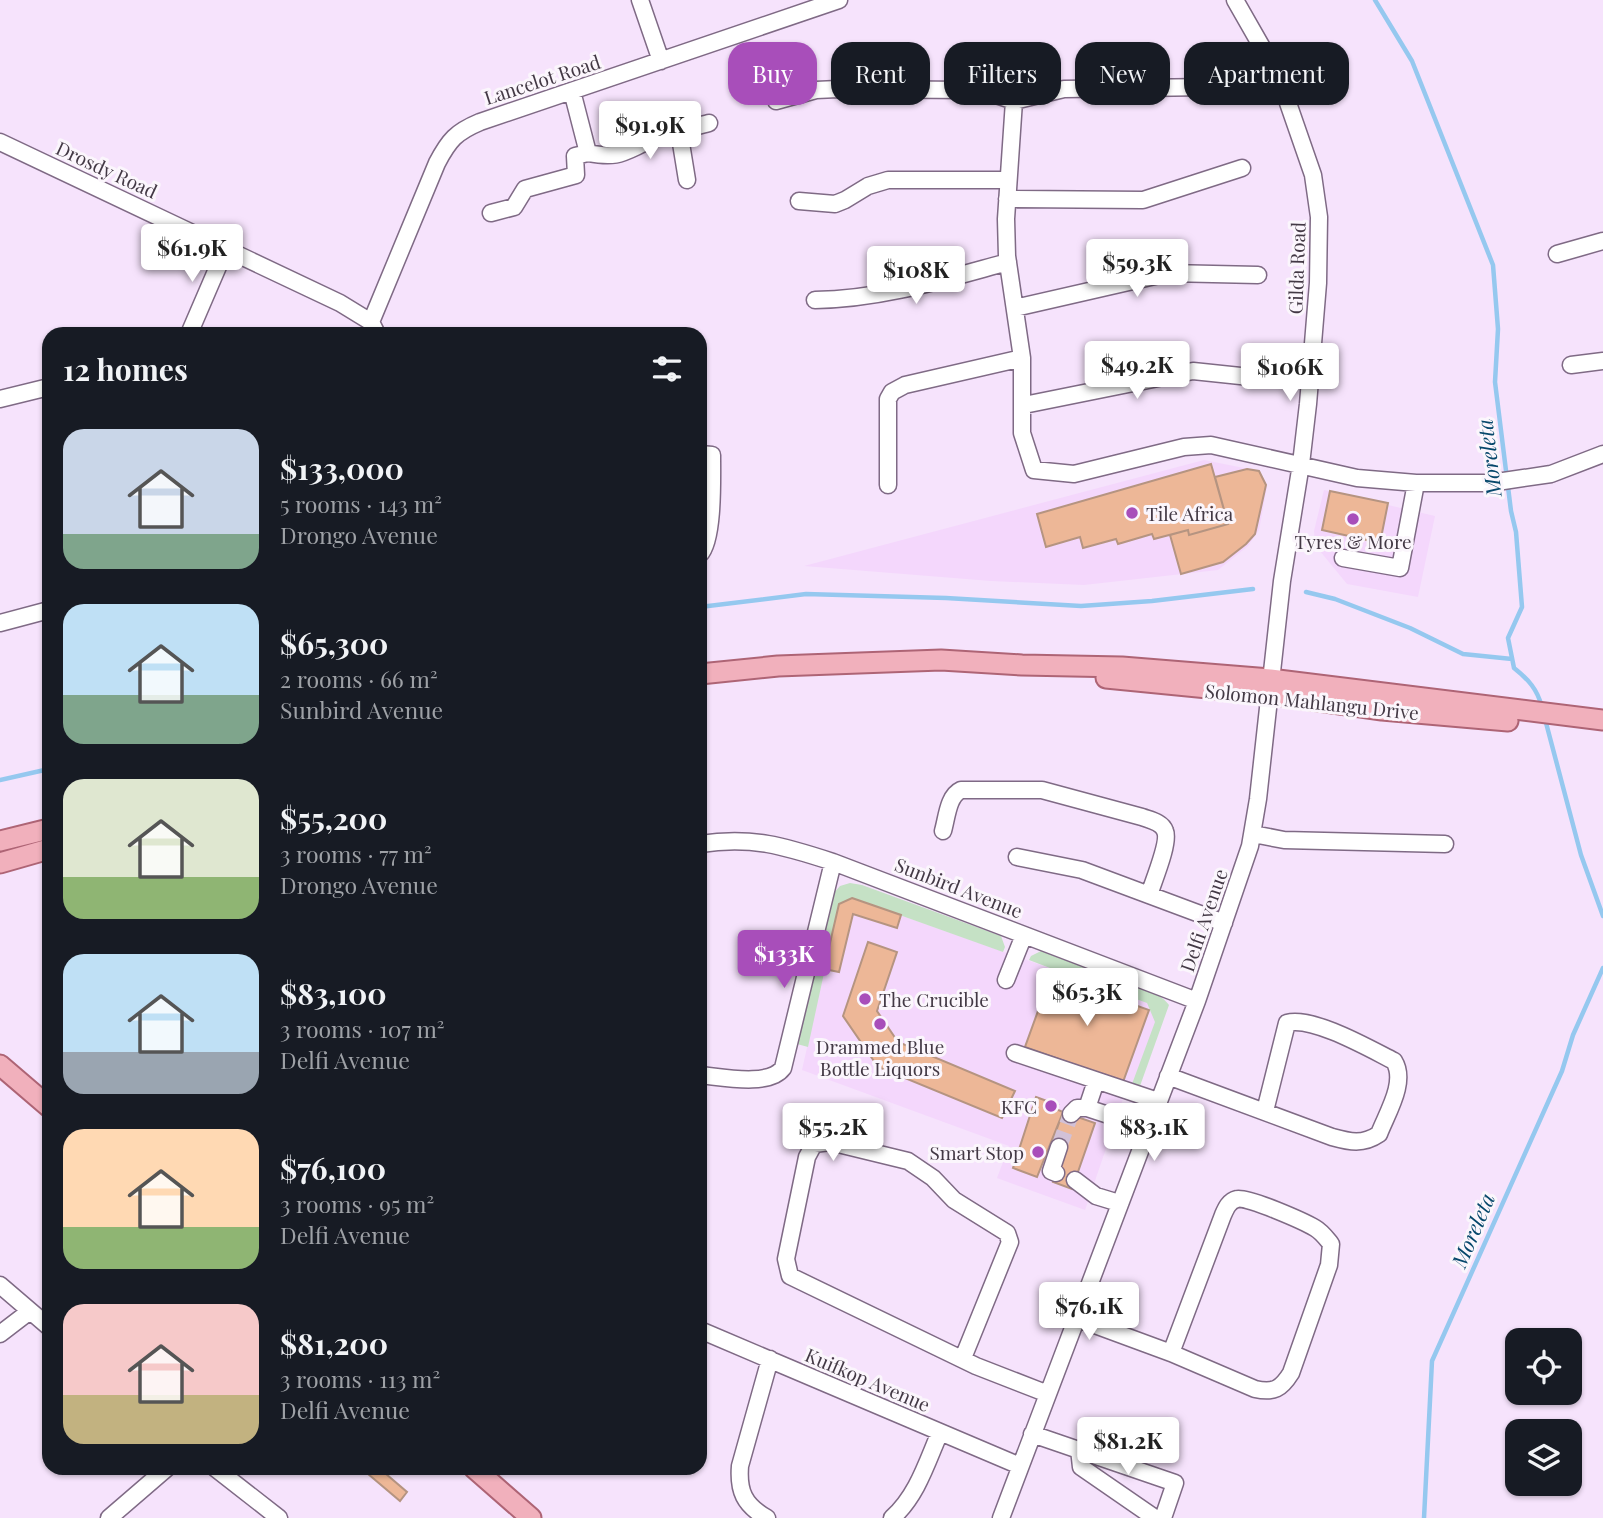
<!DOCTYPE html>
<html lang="en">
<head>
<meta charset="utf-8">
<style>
	:root { --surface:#171b24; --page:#20242c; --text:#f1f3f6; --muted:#9ea1a6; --accent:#a84eba }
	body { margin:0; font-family:"Playfair Display",serif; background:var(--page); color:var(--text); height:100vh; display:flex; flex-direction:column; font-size:26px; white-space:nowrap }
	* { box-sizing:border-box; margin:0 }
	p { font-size:23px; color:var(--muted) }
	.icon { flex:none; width:38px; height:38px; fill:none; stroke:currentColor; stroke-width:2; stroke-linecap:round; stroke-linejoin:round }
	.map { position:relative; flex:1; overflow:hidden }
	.drawer { position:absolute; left:42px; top:327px; width:665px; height:1148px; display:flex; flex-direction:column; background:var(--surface); border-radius:21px; box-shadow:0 2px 5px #0004 }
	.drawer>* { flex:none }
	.banner { position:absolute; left:728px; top:42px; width:665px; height:63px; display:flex; gap:14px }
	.buttons { position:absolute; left:1505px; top:1328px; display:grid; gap:14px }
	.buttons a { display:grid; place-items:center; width:77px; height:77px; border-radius:14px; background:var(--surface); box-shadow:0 2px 5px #0004; font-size:35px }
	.price { position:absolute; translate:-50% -60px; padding:0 16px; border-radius:7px; background:#fff; color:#222; font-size:23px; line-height:46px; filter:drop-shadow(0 2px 4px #0008) }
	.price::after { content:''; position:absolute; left:50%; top:42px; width:21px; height:16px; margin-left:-10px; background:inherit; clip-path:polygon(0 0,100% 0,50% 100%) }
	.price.current { background:var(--accent); color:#fff }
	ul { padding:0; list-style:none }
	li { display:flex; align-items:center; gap:21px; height:175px; padding:0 21px }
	li span { display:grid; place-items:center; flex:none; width:196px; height:140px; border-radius:21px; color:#555 }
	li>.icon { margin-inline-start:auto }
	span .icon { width:84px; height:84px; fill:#fffc; stroke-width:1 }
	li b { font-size:30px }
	h2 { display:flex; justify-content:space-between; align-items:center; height:84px; padding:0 21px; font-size:30px }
	.chip { padding:0 24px; border-radius:21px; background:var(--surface); box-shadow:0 2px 5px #0004; font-size:24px; line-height:63px }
	.chip.current { background:var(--accent); color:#fff }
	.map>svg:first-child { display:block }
</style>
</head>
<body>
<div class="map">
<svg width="1603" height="1518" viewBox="0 0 1603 1518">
	<rect width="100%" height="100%" fill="#f6e3fc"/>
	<path fill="#f4d7fc" d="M1204,460L1259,471L1267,487L1259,530L1248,546L1218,570L1084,585L991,581L804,566Z
		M1324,490L1435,516L1418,597L1347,584L1315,545L1314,531Z
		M852,898L1148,1003L1156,1022L1136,1076L1123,1099L1085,1210L997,1178L1009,1146L802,1070L839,904Z"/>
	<path fill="#c5e1c5" d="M850,883L862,885L1001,936L1005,947L1003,952L852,898L839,904L808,1047L797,1044L831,896L840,886Z
		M1041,951L1099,973L1103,979L1100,987L1029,960L1031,956Z
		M1125,983C1140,988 1159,991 1169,1005L1140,1086L1132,1084L1155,1022L1147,1003L1114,991L1118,984Z"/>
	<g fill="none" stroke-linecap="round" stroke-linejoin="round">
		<path stroke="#95c8ef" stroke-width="4.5" d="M1375,0L1412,61L1493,265L1498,329L1495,382L1511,511L1516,532L1522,607L1508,638L1514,668C1529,680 1537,689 1542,707
			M1306,592L1335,599L1410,628L1463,654L1512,659
			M700,607L806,594L946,598L1081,606L1152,601L1253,589
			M1545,719L1581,855L1603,916
			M0,780L49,769
			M1424,1518L1432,1361L1562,1071L1573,1035L1603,968"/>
	</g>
	<path fill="#edb797" stroke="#b59481" stroke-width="2" d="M1211,464L1228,524L1189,535L1188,530L1154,539L1152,534L1118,544L1116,539L1083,548L1080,537L1046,547L1037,514Z
		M1247,469L1259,471L1266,485L1255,534L1246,544L1223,562L1181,574L1170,535L1188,530L1189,535L1228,524L1215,477Z
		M1330,491L1388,503L1380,543L1322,530Z
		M852,898L901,915L897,928L853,914L839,972L824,969L839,904Z
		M868,942L897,952L877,1011L898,1042L1015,1091L1002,1118L878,1067L843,1016Z
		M1051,975L1149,1010L1123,1082L1025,1047Z
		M1036,1097L1058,1105L1056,1109L1063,1112L1037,1177L1013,1168Z
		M1063,1112L1095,1123L1072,1189L1053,1182L1065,1149L1051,1145Z
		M361,1468H379L407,1492L400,1501Z"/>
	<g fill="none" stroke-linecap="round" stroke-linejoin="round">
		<path stroke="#d2c1d7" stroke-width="16" stroke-dasharray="16 8" stroke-linecap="butt" d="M1059,1147L1071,1114"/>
		<g stroke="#7f6a85" stroke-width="19">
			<path id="minor" d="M640,0L661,61
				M776,101L816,90L838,89L969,90L990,93L1014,101L1064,89L1210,87
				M1014,101L1006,219L1007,256L1022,358V433L1034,470L1074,474L1184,447L1211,445L1357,478L1416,483H1490L1551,474L1603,454
				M679,131L687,180
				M0,142L340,303L371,322L377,334
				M588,153C620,159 623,152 651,140C669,132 690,128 709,123
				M1007,199L1143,200L1242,168
				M799,201L835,204L845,200L868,186L888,180H1008
				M491,213L514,207L525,189L576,175L575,156L588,153L572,91
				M1557,254L1603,241
				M815,300C882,299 945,279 1008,262
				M1015,308L1168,273L1258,275
				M371,322L437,163C449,140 456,132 480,122L839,0
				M189,334L226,248
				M1571,365L1603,361
				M0,399L49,387
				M1024,405L1193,371L1250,377
				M700,454L712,455C712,476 714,540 700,554
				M888,485V399L892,392L905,385L1022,358
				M1343,558L1400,568L1416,483
				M0,623L49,610
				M943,831C947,817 948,796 961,790H1042L1142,817C1150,820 1162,822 1165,831C1170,842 1153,882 1149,895
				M1253,834L1284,840L1445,844
				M700,844C752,836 784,846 833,862L1197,1001
				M1017,857L1082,870L1224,923
				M1006,980L1024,935
				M1015,1053L1158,1101
				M700,1075C722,1077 769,1087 783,1068L833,862
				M1168,1076L1332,1137C1350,1142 1363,1145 1379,1134C1387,1113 1407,1082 1394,1061C1370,1049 1313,1016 1287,1023L1265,1111
				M1087,1108L1148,1128
				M1071,1114L1077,1108H1087L1096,1081
				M1056,1173L1051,1171L1059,1147
				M1075,1180L1096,1196L1119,1203
				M0,1285L49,1327
				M1076,1318L1171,1353L1255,1389C1274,1393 1281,1389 1291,1373L1329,1265L1331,1244C1326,1238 1322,1232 1315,1228C1305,1222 1247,1196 1237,1199C1229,1201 1226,1208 1223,1215L1171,1353
				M700,1330L1020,1466
				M0,1334L30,1311
				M963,1358L1010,1242L1007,1233L954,1200L933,1178L908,1161L830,1142L814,1144L807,1157L786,1259L790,1276L976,1366L1048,1394
				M1032,1434L1175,1483L1163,1518
				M1079,1449L1081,1467L1155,1518
				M215,1468L279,1518
				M109,1518L167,1468
				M767,1518C744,1505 738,1491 740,1466L770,1359
				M892,1518C917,1496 927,1462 940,1432
				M1001,1518L1197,1001L1250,846L1258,799L1282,581L1301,464L1308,404L1318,283L1319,217L1313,175L1279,77L1235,0"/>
		</g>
		<g stroke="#ae6475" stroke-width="23">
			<path id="major" d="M700,674L778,666L941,660L1022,665L1122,667L1270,679L1603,720
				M1106,678L1269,694L1382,710L1508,721
				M0,841L49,829
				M0,863L49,849
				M0,1065L49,1107
				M474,1468L531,1518"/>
		</g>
		<use href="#minor" stroke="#fff" stroke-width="16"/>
		<use href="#major" stroke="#f1b0bc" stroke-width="19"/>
	</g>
	<g fill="#a84eba" stroke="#fbf6fc" stroke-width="2.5">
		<circle cx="1132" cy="513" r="7"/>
		<circle cx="1353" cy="519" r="7"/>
		<circle cx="865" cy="999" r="7"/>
		<circle cx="880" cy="1024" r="7"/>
		<circle cx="1051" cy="1106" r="7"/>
		<circle cx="1038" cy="1152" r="7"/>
	</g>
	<g text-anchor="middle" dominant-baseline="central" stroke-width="6" stroke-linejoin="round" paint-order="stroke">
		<g font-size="19" fill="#433945" stroke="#fbf6fc">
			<text transform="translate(542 79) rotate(-18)">Lancelot Road</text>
			<text transform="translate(107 169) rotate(25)">Drosdy Road</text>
			<text transform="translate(1296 268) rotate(-88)">Gilda Road</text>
			<text transform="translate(1312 701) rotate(6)">Solomon Mahlangu Drive</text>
			<text transform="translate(959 887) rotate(21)">Sunbird Avenue</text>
			<text transform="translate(1203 920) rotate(-71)">Delfi Avenue</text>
			<text transform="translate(868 1379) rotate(23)">Kuifkop Avenue</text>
		</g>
		<g font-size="19" fill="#433945" stroke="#fbf6fc" text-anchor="start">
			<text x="1146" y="513">Tile Africa</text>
			<text x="1353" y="541" text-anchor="middle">Tyres &amp; More</text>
			<text x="879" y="999">The Crucible</text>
			<text x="880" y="1046" text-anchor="middle">Drammed Blue<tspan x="880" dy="22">Bottle Liquors</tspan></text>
			<text x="1037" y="1106" text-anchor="end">KFC</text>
			<text x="1024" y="1152" text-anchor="end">Smart Stop</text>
		</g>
		<g font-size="21" font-style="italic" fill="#06476b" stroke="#fbf6fc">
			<text transform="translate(1488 458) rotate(-97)">Moreleta</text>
			<text transform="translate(1472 1230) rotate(-67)">Moreleta</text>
		</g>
	</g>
</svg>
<div class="buttons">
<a><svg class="icon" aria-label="locate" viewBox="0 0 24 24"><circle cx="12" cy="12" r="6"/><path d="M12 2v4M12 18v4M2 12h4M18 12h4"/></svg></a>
<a><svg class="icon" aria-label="layers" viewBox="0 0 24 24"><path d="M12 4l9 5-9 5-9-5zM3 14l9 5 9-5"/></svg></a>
</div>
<b class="price" style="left:650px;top:161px">$91.9K</b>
<b class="price" style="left:192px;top:284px">$61.9K</b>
<b class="price" style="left:1137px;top:299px">$59.3K</b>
<b class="price" style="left:916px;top:306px">$108K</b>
<b class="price" style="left:1137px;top:401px">$49.2K</b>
<b class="price" style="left:1290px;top:403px">$106K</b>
<b class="price current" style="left:784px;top:990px">$133K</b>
<b class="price" style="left:1087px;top:1028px">$65.3K</b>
<b class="price" style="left:833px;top:1163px">$55.2K</b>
<b class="price" style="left:1154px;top:1163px">$83.1K</b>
<b class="price" style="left:1089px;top:1342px">$76.1K</b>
<b class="price" style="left:1128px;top:1477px">$81.2K</b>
<div class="banner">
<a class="chip current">Buy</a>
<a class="chip">Rent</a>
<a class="chip">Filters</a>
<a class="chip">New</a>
<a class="chip">Apartment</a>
</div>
<section class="drawer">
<h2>12 homes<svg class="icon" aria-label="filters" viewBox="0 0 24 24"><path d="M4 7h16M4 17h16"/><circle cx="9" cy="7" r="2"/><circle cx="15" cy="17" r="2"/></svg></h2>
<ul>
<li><span style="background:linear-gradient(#c9d6e8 75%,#7fa58c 0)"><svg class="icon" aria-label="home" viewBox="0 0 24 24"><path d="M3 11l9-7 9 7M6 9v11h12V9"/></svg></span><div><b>$133,000</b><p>5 rooms · 143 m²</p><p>Drongo Avenue</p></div></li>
<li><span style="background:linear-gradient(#bfe0f5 65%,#7fa58c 0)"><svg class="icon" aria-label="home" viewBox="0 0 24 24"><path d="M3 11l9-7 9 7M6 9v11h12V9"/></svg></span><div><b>$65,300</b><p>2 rooms · 66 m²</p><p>Sunbird Avenue</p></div></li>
<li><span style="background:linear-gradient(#dfe7d0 70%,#8fb573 0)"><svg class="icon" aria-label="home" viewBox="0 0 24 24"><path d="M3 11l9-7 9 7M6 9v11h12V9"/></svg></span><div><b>$55,200</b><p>3 rooms · 77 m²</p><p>Drongo Avenue</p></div></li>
<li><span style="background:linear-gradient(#bfe0f5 70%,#9aa5b1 0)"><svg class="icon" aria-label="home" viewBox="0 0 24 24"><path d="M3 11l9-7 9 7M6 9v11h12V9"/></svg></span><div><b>$83,100</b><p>3 rooms · 107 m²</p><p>Delfi Avenue</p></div></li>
<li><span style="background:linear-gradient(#ffd9b3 70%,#8fb573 0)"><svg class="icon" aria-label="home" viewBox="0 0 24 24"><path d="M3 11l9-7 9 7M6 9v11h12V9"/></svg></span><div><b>$76,100</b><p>3 rooms · 95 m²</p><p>Delfi Avenue</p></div></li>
<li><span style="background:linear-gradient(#f6c9c9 65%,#c2b280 0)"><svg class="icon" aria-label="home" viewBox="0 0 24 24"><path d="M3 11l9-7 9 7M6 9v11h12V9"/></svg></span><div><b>$81,200</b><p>3 rooms · 113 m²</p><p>Delfi Avenue</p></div></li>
</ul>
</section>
</div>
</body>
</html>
